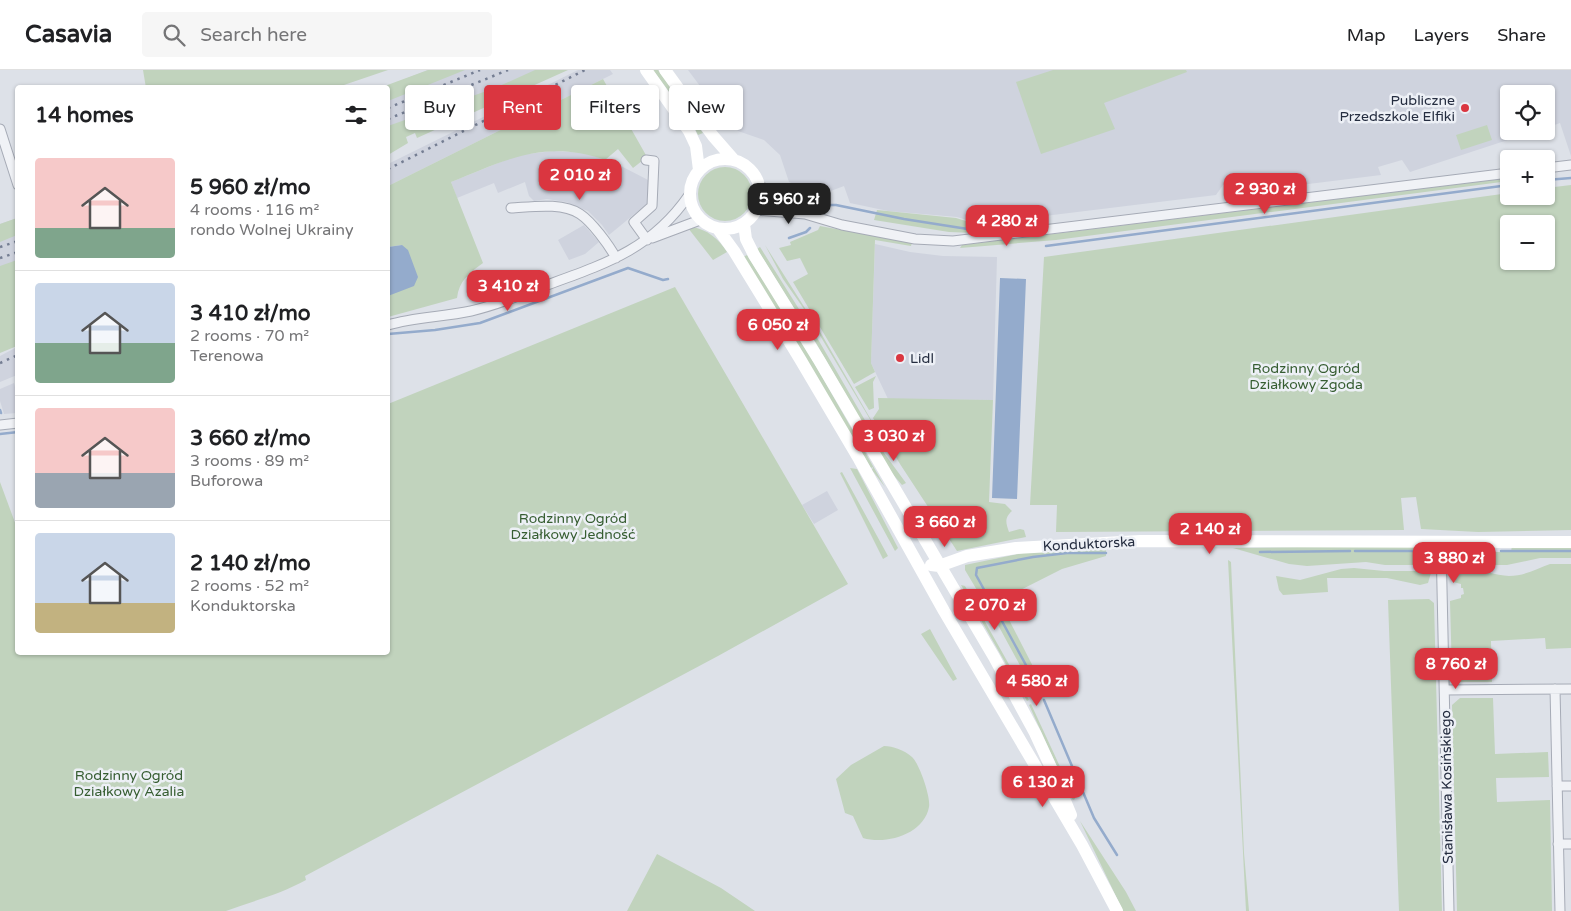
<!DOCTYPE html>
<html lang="en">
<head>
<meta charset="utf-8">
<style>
	:root { --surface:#fff; --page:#f6f6f6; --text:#202124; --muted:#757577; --line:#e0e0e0; --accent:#da3640 }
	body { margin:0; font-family:"Varela Round",sans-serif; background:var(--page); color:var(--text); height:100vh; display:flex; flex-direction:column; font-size:19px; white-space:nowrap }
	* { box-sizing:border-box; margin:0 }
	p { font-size:16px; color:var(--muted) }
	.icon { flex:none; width:28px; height:28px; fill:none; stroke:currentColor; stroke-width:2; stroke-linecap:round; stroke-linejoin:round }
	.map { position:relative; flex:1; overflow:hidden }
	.side { position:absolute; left:15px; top:15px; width:375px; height:570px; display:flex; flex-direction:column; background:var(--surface); border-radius:5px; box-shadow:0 1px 4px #0004 }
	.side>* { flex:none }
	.banner { position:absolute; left:405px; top:15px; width:475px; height:45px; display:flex; gap:10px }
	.buttons { position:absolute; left:1500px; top:15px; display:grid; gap:10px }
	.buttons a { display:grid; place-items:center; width:55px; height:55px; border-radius:5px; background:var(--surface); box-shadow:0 1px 4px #0004; font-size:25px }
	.price { position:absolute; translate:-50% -42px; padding:0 11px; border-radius:10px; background:var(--accent); color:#fff; font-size:16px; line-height:32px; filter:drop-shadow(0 1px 2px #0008) }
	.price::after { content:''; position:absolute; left:50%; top:30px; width:15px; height:11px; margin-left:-8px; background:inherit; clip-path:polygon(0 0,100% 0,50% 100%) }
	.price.on { background:#222; color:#fff }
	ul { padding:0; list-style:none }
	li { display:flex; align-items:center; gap:15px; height:125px; padding:0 20px }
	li+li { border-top:1px solid var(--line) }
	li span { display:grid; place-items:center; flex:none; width:140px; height:100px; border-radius:5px; color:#555 }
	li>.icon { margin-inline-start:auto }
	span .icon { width:60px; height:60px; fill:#fffc; stroke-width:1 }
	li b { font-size:21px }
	h2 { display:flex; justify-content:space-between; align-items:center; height:60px; padding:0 20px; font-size:21px }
	.pill { padding:0 18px; border-radius:5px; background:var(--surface); box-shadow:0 1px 4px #0004; font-size:18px; line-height:45px }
	.pill.on { background:var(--accent); color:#fff }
	header { display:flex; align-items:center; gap:30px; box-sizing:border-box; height:70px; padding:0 25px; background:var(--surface); border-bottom:1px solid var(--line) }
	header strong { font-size:24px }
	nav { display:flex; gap:28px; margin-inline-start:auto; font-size:18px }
	.search { width:350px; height:45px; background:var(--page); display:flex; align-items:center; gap:12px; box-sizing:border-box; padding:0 18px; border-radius:5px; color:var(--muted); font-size:19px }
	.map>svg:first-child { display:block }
</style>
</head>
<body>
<header>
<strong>Casavia</strong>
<div class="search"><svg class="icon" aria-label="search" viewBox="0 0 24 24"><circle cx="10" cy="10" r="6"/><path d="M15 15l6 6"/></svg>Search here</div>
<nav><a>Map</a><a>Layers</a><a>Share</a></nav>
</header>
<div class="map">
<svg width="1571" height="841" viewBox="0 0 1571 841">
	<rect width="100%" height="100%" fill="#dde1e8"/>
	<path fill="#cfd3de" d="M428,0H549L388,72V18H382Z
		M578,0H610L613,4L388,116V94Z
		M688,0H1571V86L1560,53L1546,58V24H1509V61H1535L1410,102L1402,90L1378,97L1381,105L1244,122L1236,113L1223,115L1216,125L979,154L957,147L888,141L850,133L844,116L820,125L789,112L780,85L764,70L738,61L709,28Z
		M554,81L586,83L619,95L650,111L649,132L609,165L602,155L588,141L580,138L566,132L547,129L534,131L529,126L525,112L498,123L494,113L457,128L451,112L518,85Z
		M17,148V195L0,201V154Z
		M584,155L599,172L585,184L569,190L558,170Z
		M875,174L910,182L943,186L997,187L993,330L888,329L871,293Z
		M17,277V305L0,312V286Z
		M14,313L17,325V343L4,344L0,331V319Z
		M827,421L838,440L814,454L802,435Z"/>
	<path fill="#c1d3bd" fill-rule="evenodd" d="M143,0H388L338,17L146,18Z
		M428,0H465L388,31V18L382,17Z
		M535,0H568L417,68L415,63L406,67L408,73L388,85V56L495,18Z
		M653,0H658L703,63L698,65L692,53Z
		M1053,0H1186L1187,2L1104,33L1115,59L1041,84L1016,12Z
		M603,9L647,87L633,98L618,79L605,90C546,69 505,90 451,112L483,193C469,203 459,211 457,228L388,247V226L392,224L402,175L388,177V116Z
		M1487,55L1492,70L1461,80L1456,65Z
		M698 124a27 27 0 1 1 54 0a27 27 0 1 1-54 0Z
		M1509,108V111L1056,170L960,178L962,175Z
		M1571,115V460L1478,462L1421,459L1416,427L1401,428L1404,460L1056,462L1057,435H1030L1044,187L1509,123V126H1546V118ZM1509,154H1546V191H1509Z
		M877,140L956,148L979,155L1014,151L1013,157L974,163L949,162L874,150Z
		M17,148V165L0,172V154Z
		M820,156L912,173L911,176L875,170L871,293L875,302L854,314L793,212L808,204L800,188L787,191L779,178L791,175L790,172L818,160Z
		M691,157C707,159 719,169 727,182L713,190L688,158Z
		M765,175L822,265L896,393L806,242L783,209Z
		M760,177L819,271L884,383L906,413L902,415L890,401L816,273L757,179Z
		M747,185L801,270L885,417L872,400L873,397L871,398L743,187Z
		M17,190V276L0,283V196Z
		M675,217L848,514L718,586L305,806L306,810C281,824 253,831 226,841H0V412L17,458L18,582H388V334Z
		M876,306L873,312L874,338L869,340L855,317Z
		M878,328L993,330L989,432L1005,434L1012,441C1004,448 1006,453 1009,462L1020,459L1024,460L1026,467L957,481L900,394L873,348L879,339Z
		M850,398L857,399L898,478L895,481Z
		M842,402L888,486L883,489L840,403Z
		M1512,475L1571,476V488H1540L1507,495H1478V482H1511Z
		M1299,477H1422V480L1428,482L1430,485L1431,495H1385L1366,492L1307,496L1289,494L1233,478Z
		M1106,478V486L1062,499L987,537L965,500V495L1028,482Z
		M1458,480H1468L1474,483V495H1451L1452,484Z
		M1228,490L1231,492L1244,783L1249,841H1246Z
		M1550,494H1571V578L1546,579L1545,568L1491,571L1492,612H1459L1452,605L1450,531L1461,528V525L1464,524L1463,518H1461V514L1453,512L1452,503C1468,494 1491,505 1509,506C1524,506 1536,499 1550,494Z
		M1354,498L1384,501H1426L1431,503L1428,513L1420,515L1387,508H1327L1328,522L1283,525L1279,520L1276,506L1300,510L1341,499Z
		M961,515L965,516L1029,630L1027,631Z
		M1429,529L1434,533L1442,841H1399L1388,530Z
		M1003,538L1044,618L1035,623L992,544Z
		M930,559L957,609L953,611L921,564Z
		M1460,628H1493L1495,684L1548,682L1549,707L1496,708L1497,732L1550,730L1552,841H1457L1452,635Z
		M1031,634L1075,729L1073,730L1069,723L1029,635Z
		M884,676C893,676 904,680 912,687C919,693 931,727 929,737C924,764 887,775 863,768L853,746L845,743L836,709L851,695Z
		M1080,751L1126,822L1136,841H1123Z
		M657,784L721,818L755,841H627Z"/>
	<path fill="#94abcc" d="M402,175L408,180L418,207L414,216L388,226V177Z
		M1000,208L1026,209L1017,429L992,428Z"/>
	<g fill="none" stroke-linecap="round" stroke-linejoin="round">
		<path stroke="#94abcc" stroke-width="2.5" d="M1546,110L1571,108
			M824,139L831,135H836L904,149L974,160
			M789,168L806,162L810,158
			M1046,176L1509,115
			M388,264L435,260L480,253L628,198L663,210L668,209
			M0,340L1,343
			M0,364L18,362
			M1355,481H1419
			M1501,481H1571
			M1260,482L1350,481
			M992,534L976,505L977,498L1033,487L1067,483H1106
			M997,542L1039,619
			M1044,630L1094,748L1117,785"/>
		<g stroke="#a6abb6" stroke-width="11">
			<path id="street" d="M0,59L18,115
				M646,90L654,91L652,136L634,152L647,170
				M1546,98L1571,95
				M759,115L802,143
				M511,138C531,137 562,132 580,144C592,152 609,175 616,188
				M756,140L805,144L842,155L915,169L953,171L1509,103
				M652,168L700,150
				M388,255C414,247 443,247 471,241C497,235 522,225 547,215C605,194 652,179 689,125
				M0,355L18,353
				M1441,472L1449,841
				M1555,619L1560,841
				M1445,620L1571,619
				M1557,716H1571
				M1558,774H1571"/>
		</g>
		<use href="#street" stroke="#f0f2f6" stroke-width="9"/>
		<path stroke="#fff" stroke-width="12" d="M646,0L689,61L696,76L699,100
			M665,0L713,66L734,90
			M690 124a35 35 0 1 1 70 0a35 35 0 1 1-70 0Z
			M744,154L746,169L754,185L819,290L994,587L1035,663L1053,702L1071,745
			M718,159L734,181L800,289L859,389L944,541L1082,775L1117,841
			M931,495L939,496L967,486L1016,478L1140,471L1571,472"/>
		<path stroke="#757e93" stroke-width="2.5" stroke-dasharray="2.5 5" stroke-linecap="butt" d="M388,38L480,0
			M388,49L508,0
			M388,99L585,0
			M0,177L18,171
			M0,188L18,182
			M0,293L18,285"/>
	</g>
	<g fill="#da3640" stroke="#edf0f6" stroke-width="2">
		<circle cx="1465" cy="38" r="5"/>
		<circle cx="900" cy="288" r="5"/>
	</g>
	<g text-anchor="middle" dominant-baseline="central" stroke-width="5" stroke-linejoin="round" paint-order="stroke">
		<g font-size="14" fill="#252d40" stroke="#edf0f6" text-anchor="end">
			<text x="1455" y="30">Publiczne<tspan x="1455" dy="16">Przedszkole Elfiki</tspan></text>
			<text x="910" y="288" text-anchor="start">Lidl</text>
		</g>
		<g font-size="14" fill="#365d31" stroke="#edf0f6">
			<text x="1306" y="298">Rodzinny Ogród<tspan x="1306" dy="16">Działkowy Zgoda</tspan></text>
			<text x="573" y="448">Rodzinny Ogród<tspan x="573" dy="16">Działkowy Jedność</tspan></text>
			<text x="129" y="705">Rodzinny Ogród<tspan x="129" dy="16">Działkowy Azalia</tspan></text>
		</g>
		<g font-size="14" fill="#252d40" stroke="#edf0f6">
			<text transform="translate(1089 474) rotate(-3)">Konduktorska</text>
			<text transform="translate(1447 717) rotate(-91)">Stanisława Kosińskiego</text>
		</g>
	</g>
</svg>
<div class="buttons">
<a><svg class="icon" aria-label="locate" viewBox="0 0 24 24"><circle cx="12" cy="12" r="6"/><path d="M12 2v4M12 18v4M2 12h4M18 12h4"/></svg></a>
<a>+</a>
<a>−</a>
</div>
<b class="price" style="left:580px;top:131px">2 010 zł</b>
<b class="price" style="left:1265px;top:145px">2 930 zł</b>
<b class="price on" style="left:789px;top:155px">5 960 zł</b>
<b class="price" style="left:1007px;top:177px">4 280 zł</b>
<b class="price" style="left:508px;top:242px">3 410 zł</b>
<b class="price" style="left:778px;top:281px">6 050 zł</b>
<b class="price" style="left:894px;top:392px">3 030 zł</b>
<b class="price" style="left:945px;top:478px">3 660 zł</b>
<b class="price" style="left:1210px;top:485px">2 140 zł</b>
<b class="price" style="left:1454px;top:514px">3 880 zł</b>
<b class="price" style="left:995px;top:561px">2 070 zł</b>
<b class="price" style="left:1456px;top:620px">8 760 zł</b>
<b class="price" style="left:1037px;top:637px">4 580 zł</b>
<b class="price" style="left:1043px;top:738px">6 130 zł</b>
<div class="banner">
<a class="pill">Buy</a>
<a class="pill on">Rent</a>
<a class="pill">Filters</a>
<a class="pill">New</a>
</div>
<section class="side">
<h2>14 homes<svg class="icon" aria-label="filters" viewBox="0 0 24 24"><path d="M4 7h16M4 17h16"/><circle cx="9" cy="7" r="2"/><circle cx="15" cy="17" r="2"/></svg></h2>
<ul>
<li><span style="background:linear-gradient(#f6c9c9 70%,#7fa58c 0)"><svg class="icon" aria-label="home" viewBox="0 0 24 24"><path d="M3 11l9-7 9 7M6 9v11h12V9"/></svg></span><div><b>5 960 zł/mo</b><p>4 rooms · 116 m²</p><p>rondo Wolnej Ukrainy</p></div></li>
<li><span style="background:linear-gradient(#c9d6e8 60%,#7fa58c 0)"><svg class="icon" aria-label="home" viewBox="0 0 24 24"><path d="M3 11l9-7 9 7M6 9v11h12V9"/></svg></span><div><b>3 410 zł/mo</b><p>2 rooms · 70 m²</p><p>Terenowa</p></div></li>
<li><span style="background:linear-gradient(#f6c9c9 65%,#9aa5b1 0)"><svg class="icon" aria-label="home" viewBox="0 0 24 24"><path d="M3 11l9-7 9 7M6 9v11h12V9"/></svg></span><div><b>3 660 zł/mo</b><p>3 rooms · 89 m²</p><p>Buforowa</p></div></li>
<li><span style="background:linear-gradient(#c9d6e8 70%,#c2b280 0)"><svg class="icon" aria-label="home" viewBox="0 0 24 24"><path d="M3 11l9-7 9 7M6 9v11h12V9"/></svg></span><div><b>2 140 zł/mo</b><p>2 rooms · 52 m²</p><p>Konduktorska</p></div></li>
</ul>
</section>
</div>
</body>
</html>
